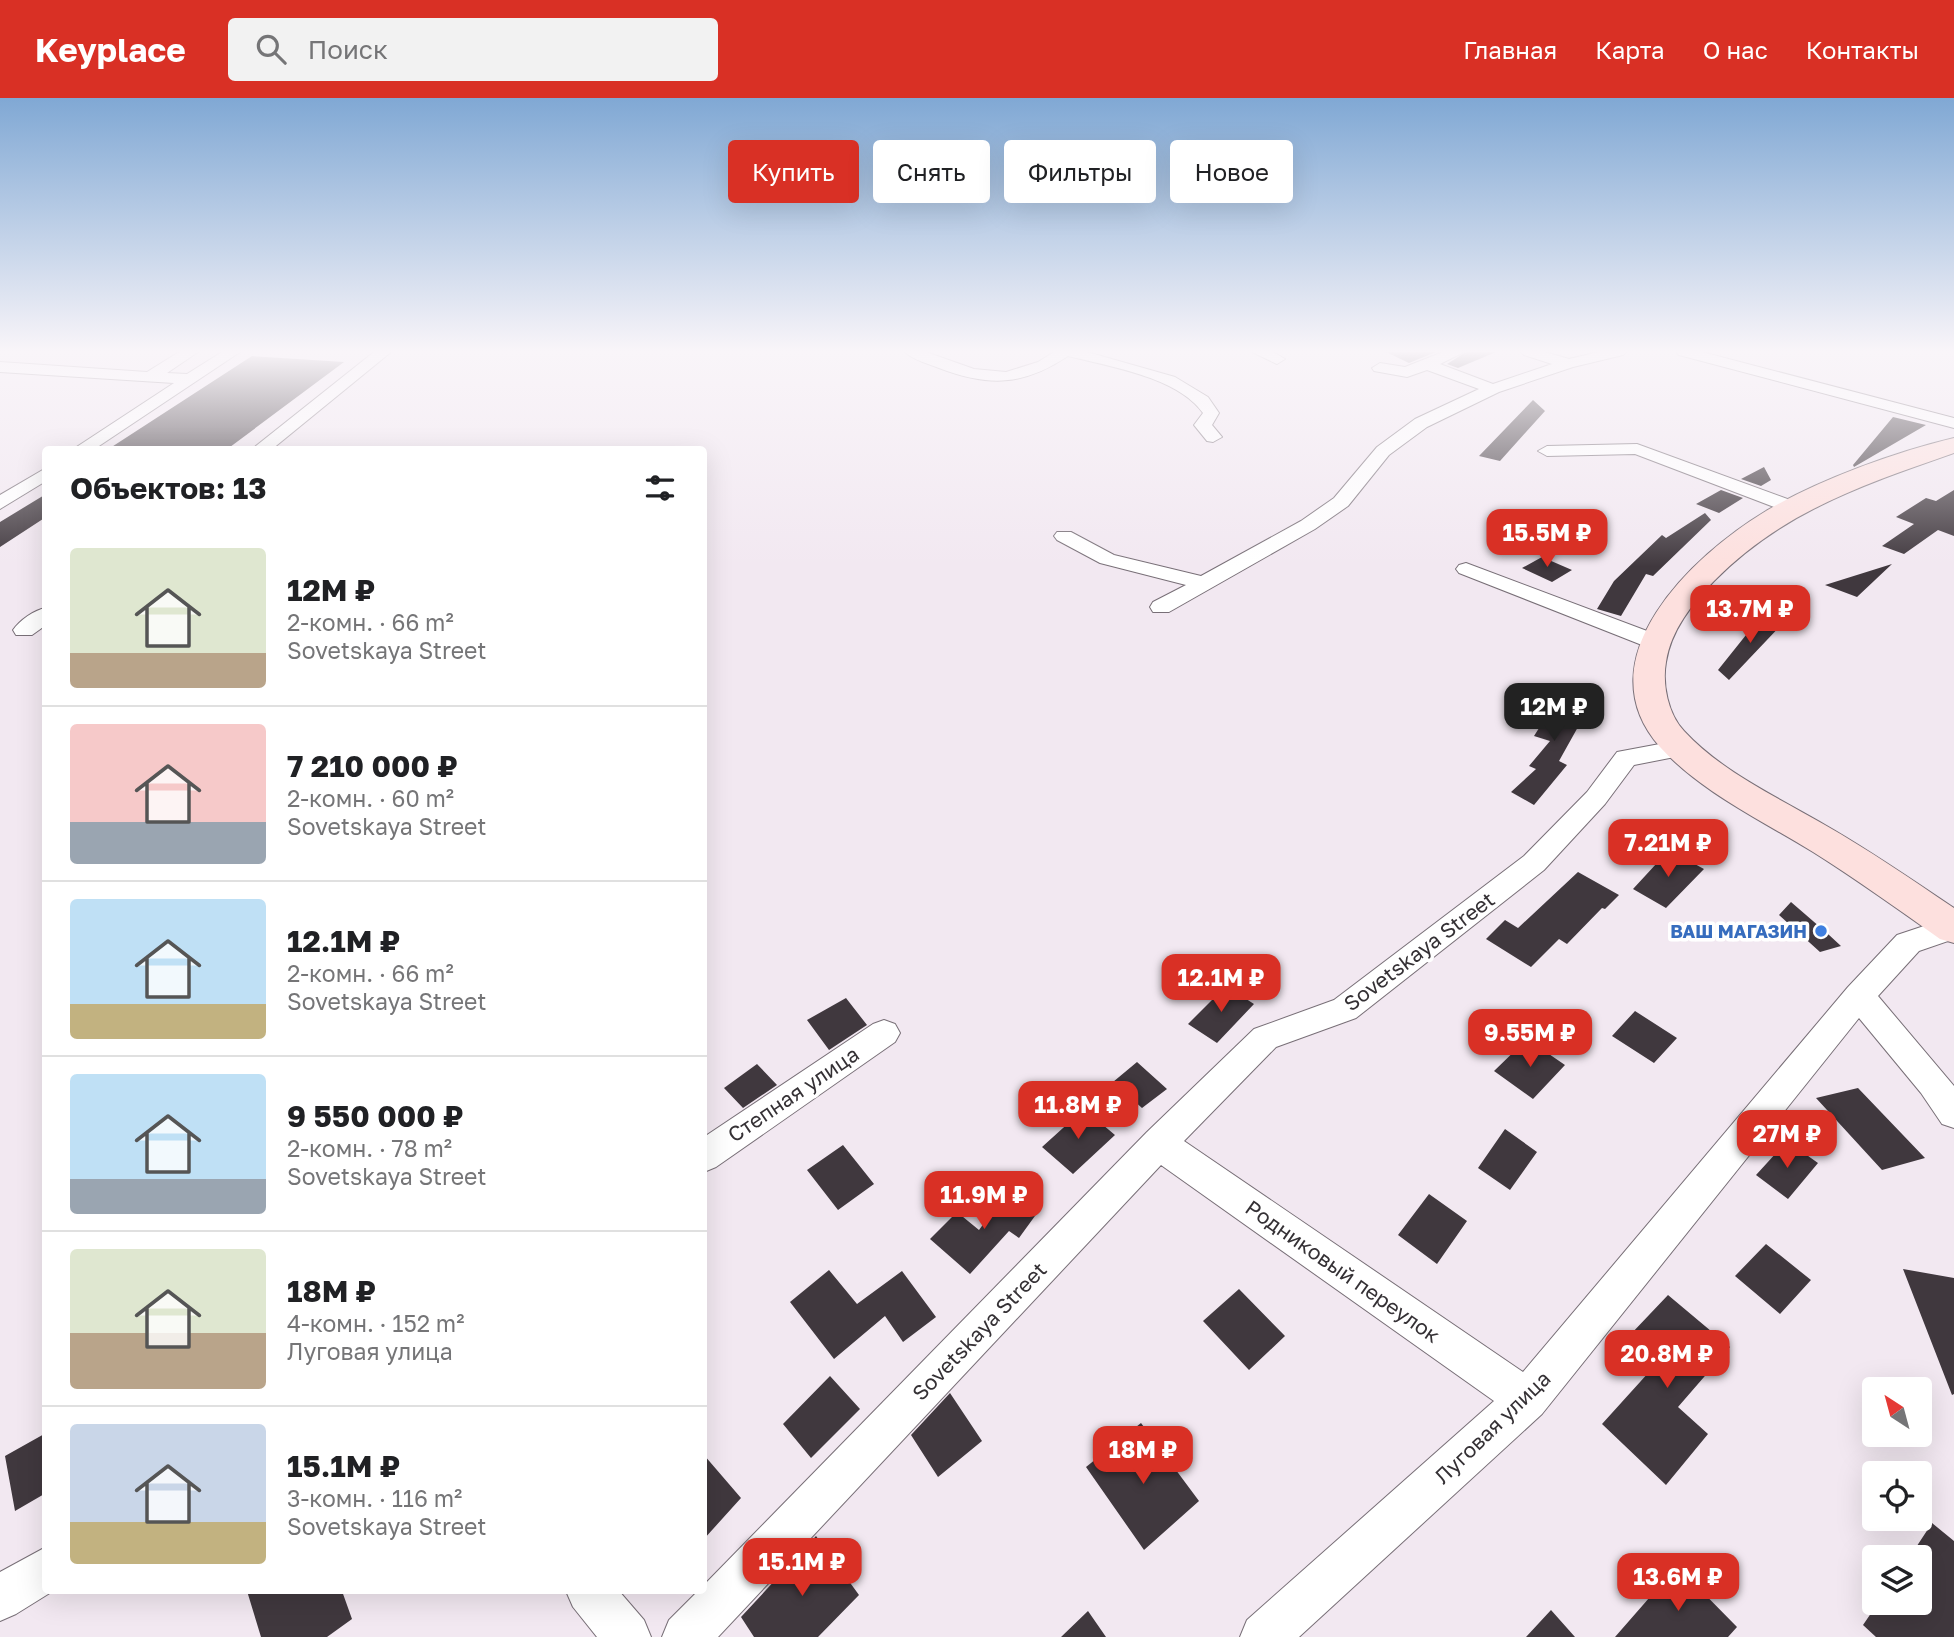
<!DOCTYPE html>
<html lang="ru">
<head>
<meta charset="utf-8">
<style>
	:root { --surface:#fff; --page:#f2f2f2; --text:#202124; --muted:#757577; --line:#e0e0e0; --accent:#d93025 }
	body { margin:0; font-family:"Golos Text",sans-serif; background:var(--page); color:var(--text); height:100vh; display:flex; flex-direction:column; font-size:26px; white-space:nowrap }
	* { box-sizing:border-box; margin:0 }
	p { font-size:23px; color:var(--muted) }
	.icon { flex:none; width:38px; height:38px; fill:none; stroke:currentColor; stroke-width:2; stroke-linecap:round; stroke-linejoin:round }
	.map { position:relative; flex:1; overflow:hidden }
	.side { position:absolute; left:42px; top:348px; width:665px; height:1148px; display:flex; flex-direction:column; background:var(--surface); border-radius:7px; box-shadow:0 7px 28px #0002 }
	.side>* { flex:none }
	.guide { position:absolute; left:728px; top:42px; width:665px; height:63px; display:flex; gap:14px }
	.needle { width:46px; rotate:324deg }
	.buttons { position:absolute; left:1862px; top:1279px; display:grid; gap:14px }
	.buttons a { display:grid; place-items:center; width:70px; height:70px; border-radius:7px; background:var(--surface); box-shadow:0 7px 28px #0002; font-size:35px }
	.price { position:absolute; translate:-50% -60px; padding:0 16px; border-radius:14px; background:var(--accent); color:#fff; font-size:23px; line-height:46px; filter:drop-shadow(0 2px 4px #0008) }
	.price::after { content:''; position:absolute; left:50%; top:42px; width:21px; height:16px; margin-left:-10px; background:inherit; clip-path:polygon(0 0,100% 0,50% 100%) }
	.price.on { background:#222; color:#fff }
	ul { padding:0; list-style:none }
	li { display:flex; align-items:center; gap:21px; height:175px; padding:0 28px }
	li+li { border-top:2px solid var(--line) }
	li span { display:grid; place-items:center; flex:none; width:196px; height:140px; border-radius:7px; color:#555 }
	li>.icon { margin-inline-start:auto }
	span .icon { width:84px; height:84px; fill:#fffc; stroke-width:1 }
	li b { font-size:30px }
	h2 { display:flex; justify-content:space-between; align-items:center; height:84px; padding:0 28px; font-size:30px }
	.tag { padding:0 24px; border-radius:7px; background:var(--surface); box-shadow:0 7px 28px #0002; font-size:24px; line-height:63px }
	.tag.on { background:var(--accent); color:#fff }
	header { display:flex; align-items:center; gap:42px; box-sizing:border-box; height:98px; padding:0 35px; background:var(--accent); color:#fff }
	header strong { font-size:33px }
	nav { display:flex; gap:38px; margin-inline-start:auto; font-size:24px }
	.search { width:490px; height:63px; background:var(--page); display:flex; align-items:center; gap:18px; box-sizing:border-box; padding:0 24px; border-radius:7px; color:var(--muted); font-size:26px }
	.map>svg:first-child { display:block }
</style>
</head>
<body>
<header>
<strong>Keyplace</strong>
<div class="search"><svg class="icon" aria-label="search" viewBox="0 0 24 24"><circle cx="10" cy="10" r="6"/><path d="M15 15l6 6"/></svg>Поиск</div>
<nav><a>Главная</a><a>Карта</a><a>О нас</a><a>Контакты</a></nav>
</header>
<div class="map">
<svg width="1954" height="1539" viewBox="0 0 1954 1539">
	<rect width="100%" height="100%" fill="#f2e8f1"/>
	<path fill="#40383e" d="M1386,254H1436L1409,265Z
		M1466,254H1496L1458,270L1447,266Z
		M252,258L344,264L226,352H107Z
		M1533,302L1545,313L1500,363L1479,358Z
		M1893,319L1926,327L1854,369L1853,367Z
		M1764,369L1771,382L1761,388L1741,381Z
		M1721,392L1743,400L1719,415L1696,406Z
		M1954,392V438L1938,432L1904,456L1882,448L1914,426L1896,419L1926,400L1936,403Z
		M46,396V419L0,449V424Z
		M1705,415L1711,422L1653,478L1646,476L1621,518L1597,511L1614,483L1662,437L1666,440Z
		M1542,459L1572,472L1552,484L1522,470Z
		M1892,466L1857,499L1825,487Z
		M1762,517L1783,525L1729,582L1718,572Z
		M1567,586L1594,597L1579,617L1583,620L1559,663L1567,667L1534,707L1511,694L1536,671L1529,668L1550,643L1534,638Z
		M1669,752L1704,771L1666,810L1633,791Z
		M1578,774L1619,797L1605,811L1602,810L1567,846L1559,841L1531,869L1486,841L1505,822L1518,830Z
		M1791,804L1828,836L1841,848L1820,854L1779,817Z
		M1226,888L1254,906L1217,945L1188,926Z
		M846,900L867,927L829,952L807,922Z
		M1635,913L1677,940L1654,965L1612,938Z
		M1527,941L1565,967L1533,1001L1494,973Z
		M1137,964L1167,991L1142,1010L1113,984Z
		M757,966L777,987L743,1010L724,990Z
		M1858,990L1925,1060L1882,1072L1816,1000Z
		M1084,1011L1115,1037L1073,1076L1042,1049Z
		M1505,1031L1537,1054L1510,1092L1478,1070Z
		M1787,1043L1818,1065L1788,1101L1756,1077Z
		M843,1047L874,1086L838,1112L807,1072Z
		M1009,1091L1040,1111L1019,1140L1009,1133L970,1176L930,1141L957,1114L979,1132Z
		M1429,1096L1467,1123L1437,1166L1398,1137Z
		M1766,1146L1811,1182L1780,1216L1735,1178Z
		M1903,1171L1954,1180V1296L1952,1297Z
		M829,1172L857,1206L902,1173L936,1219L903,1244L885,1218L834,1261L790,1204Z
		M1239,1191L1285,1238L1249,1272L1203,1223Z
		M1668,1197L1730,1249L1678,1309L1708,1336L1666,1387L1602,1326L1659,1263L1630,1237Z
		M830,1278L860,1311L811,1360L783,1326Z
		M950,1295L982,1343L938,1379L911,1337Z
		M1141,1325L1199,1403L1144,1452L1086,1369Z
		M46,1335V1395L15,1413L5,1358Z
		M704,1357L741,1400L704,1441Z
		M1932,1425L1954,1443V1539H1876L1863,1527L1878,1505H1920V1460H1909Z
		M816,1438L859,1497L818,1539H754L741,1519Z
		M1677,1468L1737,1529L1728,1539H1615Z
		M247,1493H342L352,1521L327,1539H261Z
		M1551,1512L1575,1539H1526Z
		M1088,1513L1106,1539H1061Z"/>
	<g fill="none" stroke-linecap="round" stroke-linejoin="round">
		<g stroke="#786f77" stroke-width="2">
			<path id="minor" d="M179,254H198L167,275L187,276L222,254H240L93,352H72L174,285L0,274V264L147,274Z
				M374,254H391L271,352H251Z
				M905,254H926L974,271L1006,274L1038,264L1054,254H1087L1175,279L1208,299L1219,315L1212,327L1222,339L1213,344L1207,343L1194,327L1203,315C1178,279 1108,268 1068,258C1023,288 989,289 939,270C929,266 913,262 905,254Z
				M1252,254H1273L1285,261L1277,266Z
				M1443,254H1464L1440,266L1493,286L1552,266L1524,257L1521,254H1545L1569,261L1599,254H1626L1623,257L1573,269L1499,294L1427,329L1389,357L1348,408L1315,431L1169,514H1153L1150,509L1153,504L1186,487L1100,465L1057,442L1054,438L1057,434H1071L1114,457L1201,478L1301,423L1334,400L1377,349L1415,321L1479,291L1427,272L1407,279L1374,273L1372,270L1380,265L1405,269Z
				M1676,254H1702L1954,320V330L1679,257Z
				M1637,346L1801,406L1804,410L1801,414H1787L1635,356L1547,358L1538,353L1547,348Z
				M46,370V383L0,411V397Z
				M1466,465L1663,539L1666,544L1663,549H1647L1459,475L1456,471L1459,467Z
				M46,510V527L32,537H16L13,532C20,522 34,512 46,510Z
				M1681,642L1690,644L1694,650L1690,656L1634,667L1605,706L1544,772L1356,920L1276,949L1184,1043L1523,1274L1848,889L1897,837L1954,818V841L1919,853L1878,898L1954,988V1030L1942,1026L1921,995L1859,920L1542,1316L1299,1539H1240L1247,1522L1494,1303L1161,1067L718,1539H662L669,1522L698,1493H704V1487L1147,1034L1254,931L1334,902L1524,758L1587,694L1617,654Z
				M884,922L895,926L900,935L895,944L716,1069L704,1074V1039L873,926Z
				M46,1449V1493H53L16,1516L0,1523V1474Z
				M566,1493H619L644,1522L651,1539H597L573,1509Z"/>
		</g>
		<g stroke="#786f77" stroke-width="2">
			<path id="secondary" d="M1954,340V355C1863,387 1783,413 1714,483C1692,506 1671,532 1666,564C1662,586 1668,616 1684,633C1722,674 1777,699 1825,727C1869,752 1911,781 1954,810V845L1940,841C1898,811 1856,781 1813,754C1761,722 1701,694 1660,649C1582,561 1693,457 1766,413C1818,382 1895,354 1954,340Z"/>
		</g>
		<use href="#minor" fill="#fff" fill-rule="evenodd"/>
		<use href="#secondary" fill="#fde0de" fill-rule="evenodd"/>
	</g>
	<linearGradient id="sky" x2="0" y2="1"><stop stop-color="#80a8d4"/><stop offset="0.54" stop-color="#f9f5f9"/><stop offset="1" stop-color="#f9f5f9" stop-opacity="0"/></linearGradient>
	<rect width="1954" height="469" fill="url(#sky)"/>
	<circle fill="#3f7fe0" stroke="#fff" stroke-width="2.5" cx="1821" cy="833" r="7"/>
	<g text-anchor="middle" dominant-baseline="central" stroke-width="7" stroke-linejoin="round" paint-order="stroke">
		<g font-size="18" font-weight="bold" fill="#366cbe" stroke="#fff" text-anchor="end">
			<text x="1807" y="833">ВАШ МАГАЗИН</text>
		</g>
		<g font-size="21" fill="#353135" stroke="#fff">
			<text transform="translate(1419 853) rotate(-37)">Sovetskaya Street</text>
			<text transform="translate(793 996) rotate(-34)">Степная улица</text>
			<text transform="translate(1343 1173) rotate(35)">Родниковый переулок</text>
			<text transform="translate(979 1233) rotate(-46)">Sovetskaya Street</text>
			<text transform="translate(1492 1329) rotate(-44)">Луговая улица</text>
		</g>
	</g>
</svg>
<div class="buttons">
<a><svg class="needle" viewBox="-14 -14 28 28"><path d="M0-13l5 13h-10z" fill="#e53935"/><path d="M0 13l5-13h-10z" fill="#757577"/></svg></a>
<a><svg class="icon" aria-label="locate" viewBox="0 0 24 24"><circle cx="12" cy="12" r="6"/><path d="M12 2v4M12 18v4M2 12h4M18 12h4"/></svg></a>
<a><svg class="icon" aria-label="layers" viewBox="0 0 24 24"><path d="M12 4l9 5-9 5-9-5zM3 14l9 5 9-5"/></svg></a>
</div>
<b class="price" style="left:1547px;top:471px">15.5M ₽</b>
<b class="price" style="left:1750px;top:547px">13.7M ₽</b>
<b class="price on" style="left:1554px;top:645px">12M ₽</b>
<b class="price" style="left:1668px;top:781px">7.21M ₽</b>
<b class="price" style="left:1221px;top:916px">12.1M ₽</b>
<b class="price" style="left:1530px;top:971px">9.55M ₽</b>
<b class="price" style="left:1078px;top:1043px">11.8M ₽</b>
<b class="price" style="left:1787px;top:1072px">27M ₽</b>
<b class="price" style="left:984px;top:1133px">11.9M ₽</b>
<b class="price" style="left:1667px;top:1292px">20.8M ₽</b>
<b class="price" style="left:1143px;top:1388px">18M ₽</b>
<b class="price" style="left:802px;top:1500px">15.1M ₽</b>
<b class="price" style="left:1678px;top:1515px">13.6M ₽</b>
<div class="guide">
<a class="tag on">Купить</a>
<a class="tag">Снять</a>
<a class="tag">Фильтры</a>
<a class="tag">Новое</a>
</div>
<section class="side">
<h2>Объектов: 13<svg class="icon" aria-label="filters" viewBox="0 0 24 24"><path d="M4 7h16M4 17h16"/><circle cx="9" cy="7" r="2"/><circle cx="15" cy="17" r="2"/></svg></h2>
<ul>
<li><span style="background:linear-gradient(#dfe7d0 75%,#b9a48a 0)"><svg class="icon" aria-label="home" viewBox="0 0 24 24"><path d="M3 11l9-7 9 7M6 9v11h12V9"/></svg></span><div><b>12M ₽</b><p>2-комн. · 66 m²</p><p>Sovetskaya Street</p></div></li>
<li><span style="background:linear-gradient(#f6c9c9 70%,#9aa5b1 0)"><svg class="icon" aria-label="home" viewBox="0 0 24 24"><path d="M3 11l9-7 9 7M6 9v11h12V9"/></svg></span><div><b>7 210 000 ₽</b><p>2-комн. · 60 m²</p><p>Sovetskaya Street</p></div></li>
<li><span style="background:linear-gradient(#bfe0f5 75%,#c2b280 0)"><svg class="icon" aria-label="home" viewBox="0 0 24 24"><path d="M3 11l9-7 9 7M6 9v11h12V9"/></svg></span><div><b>12.1M ₽</b><p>2-комн. · 66 m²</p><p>Sovetskaya Street</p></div></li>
<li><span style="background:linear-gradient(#bfe0f5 75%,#9aa5b1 0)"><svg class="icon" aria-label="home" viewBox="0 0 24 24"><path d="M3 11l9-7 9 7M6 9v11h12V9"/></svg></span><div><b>9 550 000 ₽</b><p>2-комн. · 78 m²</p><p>Sovetskaya Street</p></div></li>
<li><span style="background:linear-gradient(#dfe7d0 60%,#b9a48a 0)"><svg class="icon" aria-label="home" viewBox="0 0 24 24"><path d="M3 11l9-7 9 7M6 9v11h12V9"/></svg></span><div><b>18M ₽</b><p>4-комн. · 152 m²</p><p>Луговая улица</p></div></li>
<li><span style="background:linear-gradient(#c9d6e8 70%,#c2b280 0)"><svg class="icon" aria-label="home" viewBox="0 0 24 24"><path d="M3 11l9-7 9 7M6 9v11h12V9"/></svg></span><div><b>15.1M ₽</b><p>3-комн. · 116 m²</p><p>Sovetskaya Street</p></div></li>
</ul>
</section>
</div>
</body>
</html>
